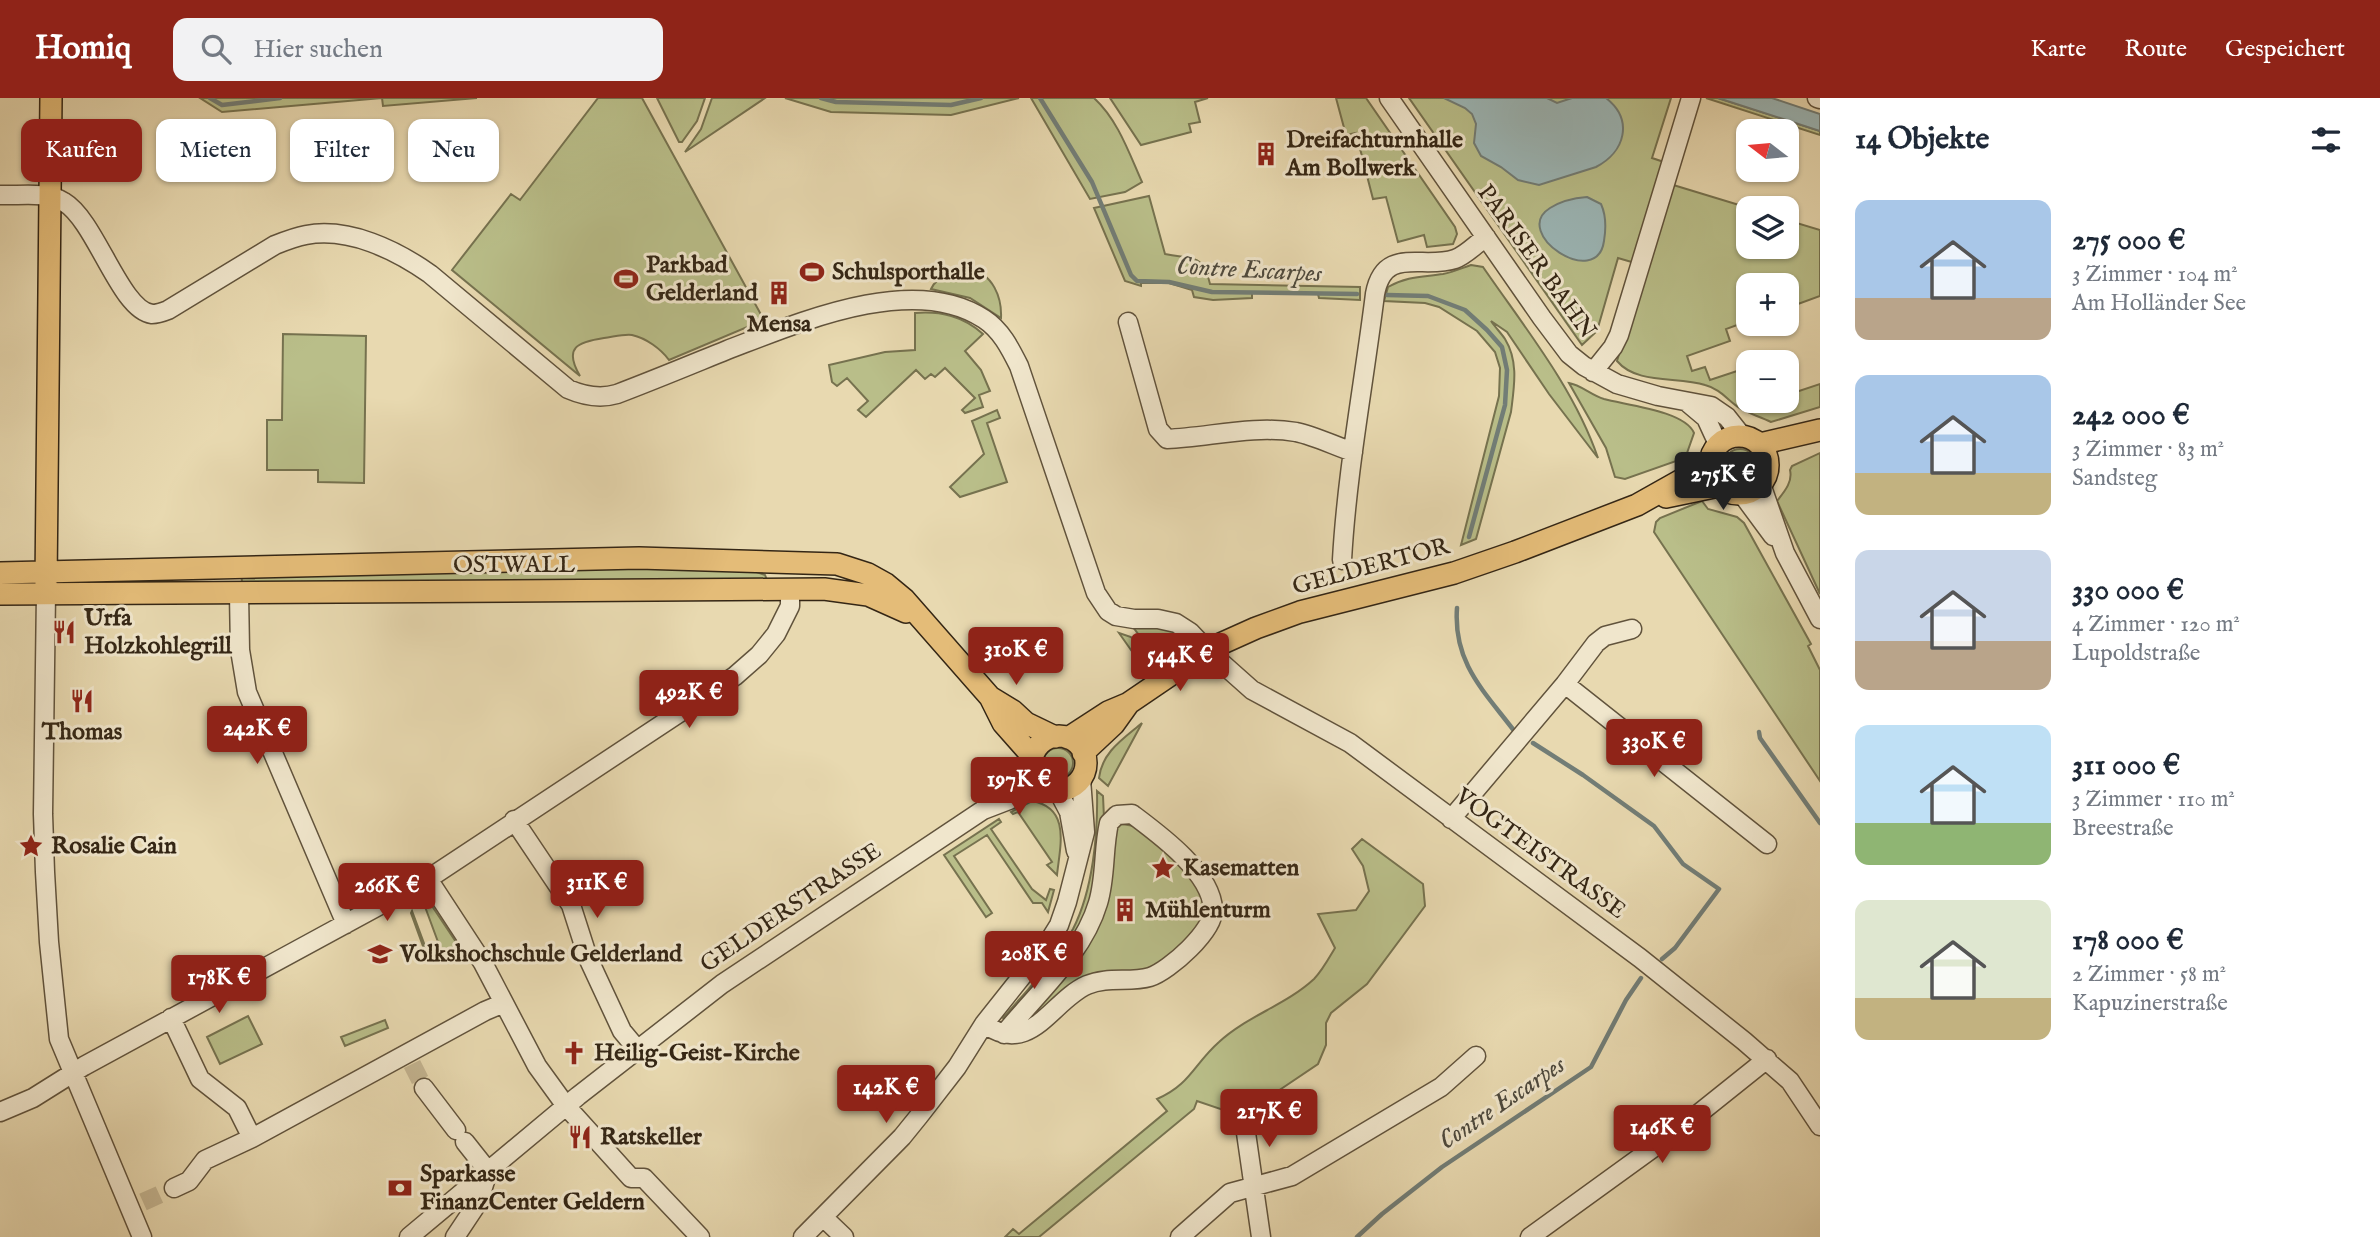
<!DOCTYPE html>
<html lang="de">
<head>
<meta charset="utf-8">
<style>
	:root { --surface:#fff; --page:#f2f2f3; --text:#1f2937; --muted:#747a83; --accent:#8f2418 }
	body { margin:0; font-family:"IM FELL English",serif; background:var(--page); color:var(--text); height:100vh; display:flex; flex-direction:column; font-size:26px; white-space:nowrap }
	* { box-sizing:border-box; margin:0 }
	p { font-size:23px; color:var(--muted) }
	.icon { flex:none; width:38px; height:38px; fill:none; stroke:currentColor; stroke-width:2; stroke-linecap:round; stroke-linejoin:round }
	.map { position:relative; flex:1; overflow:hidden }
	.drawer { display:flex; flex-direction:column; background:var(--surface); width:560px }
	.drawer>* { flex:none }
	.guide { position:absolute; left:21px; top:21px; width:665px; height:63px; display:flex; gap:14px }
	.needle { width:46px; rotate:286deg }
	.tools { position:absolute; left:1736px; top:21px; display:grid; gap:14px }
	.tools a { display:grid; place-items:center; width:63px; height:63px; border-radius:14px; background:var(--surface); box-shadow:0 2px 5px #0004; font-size:35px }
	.price { position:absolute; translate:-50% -60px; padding:0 16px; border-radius:7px; background:var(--accent); color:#fff; font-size:23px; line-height:46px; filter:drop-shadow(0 2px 4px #0008) }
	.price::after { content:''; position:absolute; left:50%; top:42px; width:21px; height:16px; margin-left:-10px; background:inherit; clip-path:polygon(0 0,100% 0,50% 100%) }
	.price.current { background:#222; color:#fff }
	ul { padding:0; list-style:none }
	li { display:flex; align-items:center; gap:21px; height:175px; padding:0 35px }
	li span { display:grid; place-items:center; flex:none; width:196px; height:140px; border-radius:14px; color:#555 }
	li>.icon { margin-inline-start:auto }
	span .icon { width:84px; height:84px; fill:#fffc; stroke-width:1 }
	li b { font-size:30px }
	h2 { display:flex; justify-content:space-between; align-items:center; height:84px; padding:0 35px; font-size:30px }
	.chip { padding:0 24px; border-radius:14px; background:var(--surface); box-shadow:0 2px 5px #0004; font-size:24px; line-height:63px }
	.chip.current { background:var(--accent); color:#fff }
	header { display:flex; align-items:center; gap:42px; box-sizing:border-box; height:98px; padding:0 35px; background:var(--accent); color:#fff }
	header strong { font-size:33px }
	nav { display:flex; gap:38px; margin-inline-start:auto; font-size:24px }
	.search { width:490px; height:63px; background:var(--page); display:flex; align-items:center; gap:18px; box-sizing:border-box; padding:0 24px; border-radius:14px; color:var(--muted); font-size:26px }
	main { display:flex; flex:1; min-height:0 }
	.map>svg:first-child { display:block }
</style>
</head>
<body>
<header>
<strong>Homiq</strong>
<div class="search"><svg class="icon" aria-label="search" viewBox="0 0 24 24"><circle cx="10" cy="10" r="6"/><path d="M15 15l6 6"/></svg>Hier suchen</div>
<nav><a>Karte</a><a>Route</a><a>Gespeichert</a></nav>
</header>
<main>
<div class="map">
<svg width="1820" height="1139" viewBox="0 0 1820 1139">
	<rect width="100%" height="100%" fill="#e8d9b0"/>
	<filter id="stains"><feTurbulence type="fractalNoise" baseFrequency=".00286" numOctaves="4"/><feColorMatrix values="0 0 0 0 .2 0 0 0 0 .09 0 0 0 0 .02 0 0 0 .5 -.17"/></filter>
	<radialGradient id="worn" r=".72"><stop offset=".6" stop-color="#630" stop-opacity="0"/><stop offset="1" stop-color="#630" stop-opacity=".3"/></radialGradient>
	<path fill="#b9be89" stroke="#76724f" stroke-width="2" d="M200,0H477L383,8L382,0L222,14Z
		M598,0H642L764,222L669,262C661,251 646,240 632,237C623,236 613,239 604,240C578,244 563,249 580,278L452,172L511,96L520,102Z
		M657,0H705L697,23L682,44H679Z
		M712,0H765L685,54L701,31Z
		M785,0H1019L951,17L831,14Z
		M1031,0H1094C1118,22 1129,55 1142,84L1125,94L1090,101Z
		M1110,0H1208L1195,4L1200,24L1189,26L1191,34L1141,47Z
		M1336,0H1366L1455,129L1457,136L1453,146L1427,149L1424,137L1398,144L1386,99L1373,101L1356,35L1346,37Z
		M1409,0H1671L1652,60L1667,65L1635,165L1618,160L1597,233L1582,247Z
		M1706,0H1718L1820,33V37Z
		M1670,86L1749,110L1748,149H1787V122L1820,132V198L1787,210V187H1748V223L1726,231L1730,243L1687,258L1692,273L1705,269L1710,282L1737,273L1745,296L1748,295V303H1759L1760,306L1770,303H1787V297L1820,286V309L1771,324C1761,319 1750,316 1741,311C1728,303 1721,291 1705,287C1678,278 1637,287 1617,263Z
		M1149,98L1165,156C1193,162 1203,155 1210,186L1360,189V202L1319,200L1318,196L1252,194V200L1213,202L1194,199L1192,192L1169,185H1141V188L1125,183L1094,110Z
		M1471,167L1483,169C1525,230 1574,290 1598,360L1549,296L1507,234L1491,223C1495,229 1501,235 1505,241C1519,264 1514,289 1511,314L1476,441L1461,447L1499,298L1500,270L1495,254L1477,233L1439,209L1425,205L1384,203L1388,189C1407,178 1423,179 1443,176C1453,174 1462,170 1471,167Z
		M970,172C993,175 1002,200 1001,220L970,200L931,191C938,176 955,174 970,172Z
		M915,215C941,213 963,218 983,236L965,253L981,272L990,293L979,297L983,309L965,315L962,312L975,300L945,270L935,279L931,276L925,281L916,272L866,319L858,312L868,303L847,280L837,288L832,284L829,267L885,254L915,252Z
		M283,236L366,238L364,385L318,384V372H267V322H282Z
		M1569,285C1581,287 1591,297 1604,301C1626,307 1685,313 1694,335L1687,355L1682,361L1625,381L1615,379L1606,350Z
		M997,312L1000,320L987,325L1007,384L960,399L950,389L984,356L972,323Z
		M1724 367a16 16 0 1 1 32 0a16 16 0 1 1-32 0Z
		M1820,355V496L1777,403C1784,394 1793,384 1790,372L1792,368Z
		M1702,403L1708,411L1737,419L1744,425L1811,546L1808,548L1820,572V683L1654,434L1656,424L1660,420Z
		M600,469L751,472L765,477L767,482L243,491L241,476Z
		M1135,527L1171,530L1180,537L1179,548L1157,561L1133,529Z
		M1119,535L1131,539L1150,565L1143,569Z
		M1142,625L1108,688L1099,680C1102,654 1123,641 1142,625Z
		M1043 665a15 15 0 1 1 30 0a15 15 0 1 1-30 0Z
		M1097,693L1103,698L1104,720L1098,783L1085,829L1007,922L1003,920C1027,892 1055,864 1073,831C1093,792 1098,736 1097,693Z
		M1032,703C1071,710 1060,748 1057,777L1047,767L1052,764L1018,714L1013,716L1011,714Z
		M999,721L1001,724L991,731L1032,791L1046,802L1050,791L1054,792L1048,814L1042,805H1033L987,737L954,758L992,815L986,819L944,757Z
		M1119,726C1162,727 1184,770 1206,801L1201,831L1154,872L1116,877L1032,924L1020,923L1071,864L1114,730Z
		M1362,741L1423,786L1425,808L1367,886L1331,915L1326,925V947L1318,966L1241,1018L1197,1003L1194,1011L1039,1139H1005L1013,1131L1019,1136L1167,1013L1157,1001C1190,987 1194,966 1219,944C1247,918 1286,907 1314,881C1322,873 1329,860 1335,850L1318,816L1356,812L1369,793L1363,768L1352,751Z
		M424,806L432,808L456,844L455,848L432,863L428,862L411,815L412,813L428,856L441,852Z
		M248,918L262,946L220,966L207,939Z
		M385,922L388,930L345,948L341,939Z"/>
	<path fill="#9cb7b7" stroke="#727d76" stroke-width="2" d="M1444,0H1547L1557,5L1572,0H1606C1634,22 1625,54 1596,69L1539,87L1518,82L1501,69L1481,58L1474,45L1476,26L1472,16L1465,10Z
		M1718,0H1772L1820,16V33Z
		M1587,99L1601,106C1606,117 1606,131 1604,143C1597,193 1510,135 1550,110C1561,103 1574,100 1587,99Z"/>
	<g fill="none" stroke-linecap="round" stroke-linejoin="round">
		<path stroke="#727d76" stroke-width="4.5" d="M210,0L222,7L280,0
			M821,0L836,4L951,7L981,0
			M1040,0L1092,84L1131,177L1137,183L1169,184L1212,194L1357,196
			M1387,197L1428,198L1465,212L1487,232L1502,249L1507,272L1505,307L1469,439
			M1457,510C1453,565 1484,593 1515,634
			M1759,634L1760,640L1820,725
			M1533,645L1583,677L1654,728L1683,766L1719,791L1675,850L1662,861
			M1357,1139L1382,1116L1442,1069L1591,969L1626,902L1641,880"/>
		<path stroke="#c4b591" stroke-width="18" stroke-dasharray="18 9" stroke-linecap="butt" d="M412,966L424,990
			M143,1104L174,1090"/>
		<g stroke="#61533c" stroke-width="21">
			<path id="minor" d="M1389,0L1542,220L1569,256L1584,268L1617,286L1658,298L1711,308L1727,319L1742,338
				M1817,0L1820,1
				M0,97C19,98 47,93 64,104C96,123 120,212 152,216C158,216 163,214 168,212L275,147C285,143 295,139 306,137C349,129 396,152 430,176L568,291C584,298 600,301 617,296C654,282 690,267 727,252C798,225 913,174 984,221C1001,232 1010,250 1019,268L1096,495L1108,513L1116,518L1134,521H1158L1176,525L1190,534L1207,552L1252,592L1350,645L1640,860L1744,943L1790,983L1820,1028
				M1128,224L1158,331L1167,341C1210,339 1253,327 1296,334C1315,338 1335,348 1353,354
				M1593,274L1613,249L1619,237L1691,0
				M1687,304L1706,320L1718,346
				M1761,386L1785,455L1820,521
				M1742,396L1773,438
				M1342,462C1347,373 1364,285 1375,196C1384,147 1423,172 1455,161C1466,157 1476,146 1486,139
				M46,495L43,716L45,774L49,844L59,941L142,1139
				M239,496L240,552L247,594L346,826
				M1565,586L1767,746
				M1058,693L1069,714L1076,753
				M985,709L999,694L1032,672
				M1451,721L1565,586L1596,545L1605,538L1632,531
				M514,722L571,807L588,860L622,933L637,951
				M428,781L483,865L537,968L566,1008L631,1080H644L700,1139
				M171,920L200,981L237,1010L252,1040
				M984,926C1031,959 1051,903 1087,887C1108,878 1130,885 1150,879C1169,873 1215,832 1213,811C1211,774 1160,737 1132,716L1117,717L1109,725C1103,751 1106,779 1098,805C1083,856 1037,895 1004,936
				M424,990L456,1032
				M0,1014L33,1000L84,968L428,781L735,578L759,557L776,536L790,508V492
				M1244,1021L1261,1139
				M174,1090L189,1083L205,1062L252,1040L485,913L504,905
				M823,1119L844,1139
				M409,1139L578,998L722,886L983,712L1009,702L1041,686
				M455,1139L479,1103L488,1073L465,1044
				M803,1139L902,1039L919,1018L957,969L984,926L1046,848L1059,827L1067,804L1085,734L1081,681
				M1180,1139L1230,1095L1292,1078L1441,989L1476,958
				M1530,1139L1682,1029L1767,961"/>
		</g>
		<g stroke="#342615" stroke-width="24">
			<path id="major" d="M1710 367a29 29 0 1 1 58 0a29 29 0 1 1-58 0Z
				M1760,346L1820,332
				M1666,399L1719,388
				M0,475L639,460L837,466L868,476L886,486L904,501L990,599L1003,625L1033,659
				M46,486L51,0
				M0,496L824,491L868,497L906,514
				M990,599L1013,613L1026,625L1055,639
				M1032 665a27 27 0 1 1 54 0a27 27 0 1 1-54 0Z
				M1068,640L1108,614L1127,606
				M1083,655L1114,626L1129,605L1207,552L1256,530L1300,514L1454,475L1515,454L1637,407L1710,366"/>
		</g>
		<use href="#minor" stroke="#f0e6cc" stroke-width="18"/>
		<use href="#major" stroke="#e4bc78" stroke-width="21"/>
	</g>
	<defs>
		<g id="building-bare" transform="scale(1.89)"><path d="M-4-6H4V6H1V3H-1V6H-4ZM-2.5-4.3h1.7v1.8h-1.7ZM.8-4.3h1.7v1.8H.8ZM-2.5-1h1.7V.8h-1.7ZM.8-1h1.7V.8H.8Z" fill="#8f2418" stroke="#f0e6cc" stroke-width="2.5" paint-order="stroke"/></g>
		<g id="stadium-bare" transform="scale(1.89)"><path d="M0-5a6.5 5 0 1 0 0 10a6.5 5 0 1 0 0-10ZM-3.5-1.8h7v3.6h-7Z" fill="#8f2418" stroke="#f0e6cc" stroke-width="2.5" paint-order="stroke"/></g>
		<g id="restaurant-bare" transform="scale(1.89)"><path d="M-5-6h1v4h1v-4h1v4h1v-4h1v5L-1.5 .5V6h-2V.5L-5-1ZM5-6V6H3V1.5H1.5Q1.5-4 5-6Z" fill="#8f2418" stroke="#f0e6cc" stroke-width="2.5" paint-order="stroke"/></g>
		<g id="sight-bare" transform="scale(1.89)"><path d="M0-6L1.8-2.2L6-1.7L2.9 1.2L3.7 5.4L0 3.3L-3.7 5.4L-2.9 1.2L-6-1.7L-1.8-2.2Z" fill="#8f2418" stroke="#f0e6cc" stroke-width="2.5" paint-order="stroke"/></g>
		<g id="university-bare" transform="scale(1.89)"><path d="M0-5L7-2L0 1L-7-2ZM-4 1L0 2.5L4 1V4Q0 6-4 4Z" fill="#8f2418" stroke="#f0e6cc" stroke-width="2.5" paint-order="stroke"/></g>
		<g id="church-bare" transform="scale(1.89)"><path d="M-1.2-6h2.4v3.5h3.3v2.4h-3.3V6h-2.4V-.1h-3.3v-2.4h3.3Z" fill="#8f2418" stroke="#f0e6cc" stroke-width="2.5" paint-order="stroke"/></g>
		<g id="bank-bare" transform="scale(1.89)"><path d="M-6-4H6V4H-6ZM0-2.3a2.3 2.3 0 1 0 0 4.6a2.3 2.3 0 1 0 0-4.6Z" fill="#8f2418" stroke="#f0e6cc" stroke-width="2.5" paint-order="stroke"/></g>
	</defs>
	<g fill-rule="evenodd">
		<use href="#building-bare" x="1266" y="56"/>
		<use href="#stadium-bare" x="812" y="174"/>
		<use href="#stadium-bare" x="626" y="181"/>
		<use href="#building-bare" x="779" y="195"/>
		<use href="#restaurant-bare" x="64" y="534"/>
		<use href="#restaurant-bare" x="82" y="603"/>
		<use href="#sight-bare" x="31" y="748"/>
		<use href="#sight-bare" x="1163" y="770"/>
		<use href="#building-bare" x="1125" y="812"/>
		<use href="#university-bare" x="380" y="856"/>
		<use href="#church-bare" x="574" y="955"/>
		<use href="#restaurant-bare" x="580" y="1039"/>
		<use href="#bank-bare" x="400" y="1090"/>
	</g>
	<g text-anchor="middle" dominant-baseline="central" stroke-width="6" stroke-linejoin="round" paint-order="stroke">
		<g font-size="24" font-weight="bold" fill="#342615" stroke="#f0e6cc" text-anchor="start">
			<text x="1286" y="42">Dreifachturnhalle<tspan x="1286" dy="28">Am Bollwerk</tspan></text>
			<text x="646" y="167">Parkbad<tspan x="646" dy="28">Gelderland</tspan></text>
			<text x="832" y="174">Schulsporthalle</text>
			<text x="779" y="226" text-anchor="middle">Mensa</text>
			<text x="84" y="520">Urfa<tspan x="84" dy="28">Holzkohlegrill</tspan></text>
			<text x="82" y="634" text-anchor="middle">Thomas</text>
			<text x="51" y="748">Rosalie Cain</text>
			<text x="1183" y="770">Kasematten</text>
			<text x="1145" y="812">Mühlenturm</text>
			<text x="400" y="856">Volkshochschule Gelderland</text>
			<text x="594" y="955">Heilig-Geist-Kirche</text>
			<text x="600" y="1039">Ratskeller</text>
			<text x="420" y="1076">Sparkasse<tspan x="420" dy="28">FinanzCenter Geldern</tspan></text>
		</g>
		<g font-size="24" fill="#342615" stroke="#f0e6cc">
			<text transform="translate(1536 164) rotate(54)">PARISER BAHN</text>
			<text x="514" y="467">OSTWALL</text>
			<text transform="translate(1371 469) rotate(-15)">GELDERTOR</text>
			<text transform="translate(1540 756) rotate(36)">VOGTEISTRASSE</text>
			<text transform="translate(791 810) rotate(-34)">GELDERSTRASSE</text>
		</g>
		<g font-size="26" font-style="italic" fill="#4e4a3e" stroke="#f0e6cc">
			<text transform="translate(1249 172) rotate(3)">Contre Escarpes</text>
			<text transform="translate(1502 1005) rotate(-34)">Contre Escarpes</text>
		</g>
	</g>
	<rect width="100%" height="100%" filter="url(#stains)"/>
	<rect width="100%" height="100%" fill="url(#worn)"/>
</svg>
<div class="tools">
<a><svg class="needle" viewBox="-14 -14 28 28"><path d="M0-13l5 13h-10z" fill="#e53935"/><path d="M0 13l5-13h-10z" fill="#747a83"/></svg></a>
<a><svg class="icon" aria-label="layers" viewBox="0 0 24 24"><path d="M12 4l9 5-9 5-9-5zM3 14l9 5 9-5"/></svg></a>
<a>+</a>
<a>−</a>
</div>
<b class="price current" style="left:1723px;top:414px">275K €</b>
<b class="price" style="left:1016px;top:589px">310K €</b>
<b class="price" style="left:1180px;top:595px">544K €</b>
<b class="price" style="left:689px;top:632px">492K €</b>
<b class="price" style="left:257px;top:668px">242K €</b>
<b class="price" style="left:1654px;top:681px">330K €</b>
<b class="price" style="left:1019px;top:719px">197K €</b>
<b class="price" style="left:597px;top:822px">311K €</b>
<b class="price" style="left:387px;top:825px">266K €</b>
<b class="price" style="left:1034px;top:893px">208K €</b>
<b class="price" style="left:219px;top:917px">178K €</b>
<b class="price" style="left:886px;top:1027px">142K €</b>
<b class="price" style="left:1269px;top:1051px">217K €</b>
<b class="price" style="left:1662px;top:1067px">146K €</b>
<div class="guide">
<a class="chip current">Kaufen</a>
<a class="chip">Mieten</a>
<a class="chip">Filter</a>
<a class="chip">Neu</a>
</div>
</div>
<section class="drawer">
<h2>14 Objekte<svg class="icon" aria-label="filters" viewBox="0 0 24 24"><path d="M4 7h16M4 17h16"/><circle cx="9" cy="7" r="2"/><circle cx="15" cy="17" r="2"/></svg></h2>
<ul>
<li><span style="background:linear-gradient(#a9c7e8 70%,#b9a48a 0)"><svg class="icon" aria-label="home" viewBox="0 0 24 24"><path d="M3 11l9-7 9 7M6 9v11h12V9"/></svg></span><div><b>275 000 €</b><p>3 Zimmer · 104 m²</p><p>Am Holländer See</p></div></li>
<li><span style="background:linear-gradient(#a9c7e8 70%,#c2b280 0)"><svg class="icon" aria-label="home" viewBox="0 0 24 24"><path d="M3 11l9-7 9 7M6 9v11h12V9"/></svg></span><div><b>242 000 €</b><p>3 Zimmer · 83 m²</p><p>Sandsteg</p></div></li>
<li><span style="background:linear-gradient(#c9d6e8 65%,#b9a48a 0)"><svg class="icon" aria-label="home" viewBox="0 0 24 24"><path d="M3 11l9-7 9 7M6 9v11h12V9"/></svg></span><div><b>330 000 €</b><p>4 Zimmer · 120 m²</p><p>Lupoldstraße</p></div></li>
<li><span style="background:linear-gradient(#bfe0f5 70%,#8fb573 0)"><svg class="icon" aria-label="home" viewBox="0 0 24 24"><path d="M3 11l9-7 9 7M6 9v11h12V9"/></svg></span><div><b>311 000 €</b><p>3 Zimmer · 110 m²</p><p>Breestraße</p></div></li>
<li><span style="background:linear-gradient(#dfe7d0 70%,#c2b280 0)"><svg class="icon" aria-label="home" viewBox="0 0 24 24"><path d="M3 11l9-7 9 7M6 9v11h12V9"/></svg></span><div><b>178 000 €</b><p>2 Zimmer · 58 m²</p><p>Kapuzinerstraße</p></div></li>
</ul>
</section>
</main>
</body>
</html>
